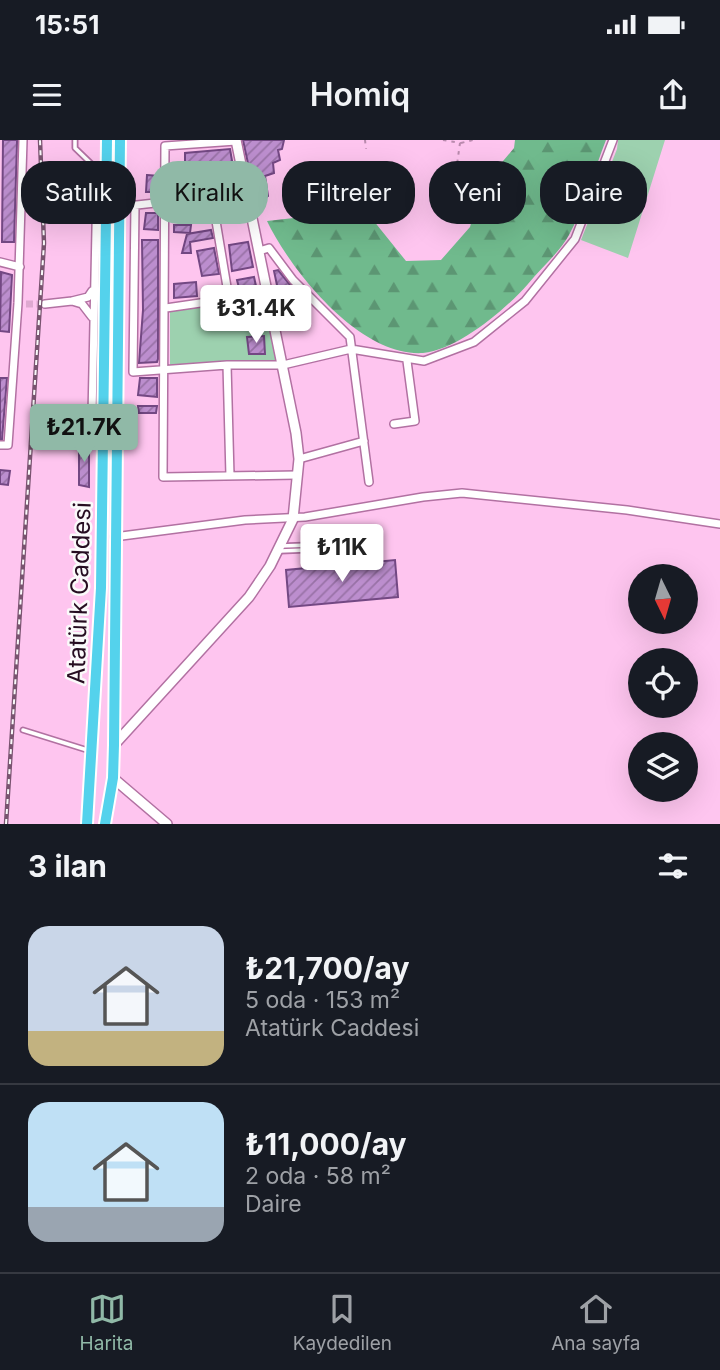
<!DOCTYPE html>
<html lang="tr">
<head>
<meta charset="utf-8">
<style>
	:root { --surface:#171b24; --page:#20242c; --text:#f1f3f6; --muted:#9ea1a6; --line:#363941; --accent:#90b9a7 }
	body { margin:0; font-family:Inter,sans-serif; background:var(--page); color:var(--text); height:100vh; display:flex; flex-direction:column; font-size:26px; white-space:nowrap }
	* { box-sizing:border-box; margin:0 }
	p { font-size:23px; color:var(--muted) }
	.icon { flex:none; width:38px; height:38px; fill:none; stroke:currentColor; stroke-width:2; stroke-linecap:round; stroke-linejoin:round }
	.map { position:relative; height:684px; overflow:hidden }
	.side { display:flex; flex-direction:column; background:var(--surface); flex:1 }
	.side>* { flex:none }
	.top-card { position:absolute; left:21px; top:21px; width:679px; height:63px; display:flex; gap:14px }
	.needle { width:46px; rotate:175deg }
	.controls { position:absolute; left:628px; top:424px; display:grid; gap:14px }
	.controls a { display:grid; place-items:center; width:70px; height:70px; border-radius:50%; background:var(--surface); box-shadow:0 7px 28px #0002; font-size:35px }
	.price { position:absolute; translate:-50% -60px; padding:0 16px; border-radius:7px; background:#fff; color:#222; font-size:23px; line-height:46px; filter:drop-shadow(0 2px 4px #0008) }
	.price::after { content:''; position:absolute; left:50%; top:42px; width:21px; height:16px; margin-left:-10px; background:inherit; clip-path:polygon(0 0,100% 0,50% 100%) }
	.price.on { background:var(--accent); color:#111 }
	ul { padding:0; list-style:none }
	li { display:flex; align-items:center; gap:21px; height:175px; padding:0 28px }
	li+li { border-top:2px solid var(--line) }
	li span { display:grid; place-items:center; flex:none; width:196px; height:140px; border-radius:21px; color:#555 }
	li>.icon { margin-inline-start:auto }
	span .icon { width:84px; height:84px; fill:#fffc; stroke-width:1 }
	li b { font-size:30px }
	h2 { display:flex; justify-content:space-between; align-items:center; height:84px; padding:0 28px; font-size:30px }
	.chip { padding:0 24px; border-radius:28px; background:var(--surface); box-shadow:0 7px 28px #0002; font-size:24px; line-height:63px }
	.chip.on { background:var(--accent); color:#111 }
	.status { display:flex; justify-content:space-between; align-items:center; height:49px; padding:0 35px; background:var(--surface); direction:ltr }
	.status svg { height:19px; fill:currentColor }
	header { display:flex; justify-content:space-between; align-items:center; height:91px; padding:0 28px; background:var(--surface); font-size:32px; font-weight:600 }
	.tab-bar { display:flex; justify-content:space-around; align-items:center; height:98px; border-top:2px solid var(--line); background:var(--surface); font-size:19px; color:var(--muted) }
	.tab-bar a { display:grid; justify-items:center; gap:4px }
	.tab-bar .on { color:var(--accent) }
	.map>svg:first-child { display:block }
</style>
</head>
<body>
<div class="status"><b>15:51</b><svg viewBox="0 0 49 12"><path d="M0 12V9h3v3zM5 12V6h3v6zM10 12V3h3v9zM15 12V0h3v12zM26 1h20v11H26zM47 4h2v5h-2z"/></svg></div>
<header><svg class="icon" aria-label="menu" viewBox="0 0 24 24"><path d="M4 6h16M4 12h16M4 18h16"/></svg>Homiq<svg class="icon" aria-label="share" viewBox="0 0 24 24"><path d="M12 15V3M7 8l5-5 5 5M5 13v7h14v-7"/></svg></header>
<div class="map">
<svg width="720" height="684" viewBox="0 0 720 684">
	<defs>
		<pattern id="forest-firs" width="22" height="20" patternUnits="userSpaceOnUse" patternTransform="scale(1.75)"><rect width="22" height="20" fill="#70ba8d"/><path d="M5 1l3.5 6h-7zM16 11l3.5 6h-7z" fill="#5c9673"/></pattern>
		<pattern id="building-hatch" width="6" height="6" patternUnits="userSpaceOnUse" patternTransform="scale(1.75)"><rect width="6" height="6" fill="#bc8ece"/><path d="M-1 1l2-2M0 6l6-6M5 7l2-2" fill="none" stroke="#9972a7"/></pattern>
	</defs>
	<rect width="100%" height="100%" fill="#fec5ef"/>
	<path fill="url(#forest-firs)" d="M515,0H606C594,30 585,66 569,95C560,112 541,128 528,144C506,169 458,210 423,213C360,217 291,131 267,81L365,70L406,121L441,120L470,87L482,46L514,8Z"/>
	<path fill="#9dd1af" d="M618,0H665L628,118L581,100L617,9Z
		M266,158L279,222L170,226V169Z"/>
	<path fill="url(#building-hatch)" stroke="#734883" stroke-width="2" d="M3,0H17V3L14,102H2Z
		M243,0H284L282,9L278,10L280,20L273,23L274,33L265,36L268,56L263,59L256,61Z
		M230,9L236,44L205,48L204,39L218,38L216,27L193,29L192,50L175,51L174,34H185V13Z
		M147,35L159,36V52H146Z
		M231,61L233,79H223L221,62Z
		M146,73H158V90L144,89Z
		M174,85H191L190,93L174,92Z
		M211,90L213,98L190,102L191,113H182L187,94Z
		M142,100H158V219L157,222L139,223L143,170Z
		M248,102L253,127L232,131L229,105Z
		M214,108L219,134L202,136L197,111Z
		M278,130L291,146L298,167L282,169L274,131Z
		M1,132L12,135L9,192L0,191Z
		M254,137L256,146L239,148L237,140Z
		M196,142L197,156L174,158V144Z
		M264,196L265,214H249L247,197Z
		M0,238H7L2,299H0Z
		M140,238H157V257L138,255Z
		M138,266H157L156,273H139Z
		M64,275H80V286H64Z
		M79,302H89V347L79,345Z
		M0,330L10,331L8,345L0,344Z
		M395,420L398,457L289,467L286,430L339,425L343,429L352,428L354,424Z"/>
	<g fill="none" stroke-linecap="round" stroke-linejoin="round">
		<path stroke="#dea9d0" stroke-width="7" stroke-dasharray="7 3.5" stroke-linecap="butt" d="M26,164H45"/>
		<g stroke="#b271a2" stroke-width="7">
			<path id="service" d="M75,0V8L103,35
				M280,406L342,404L347,409L350,424
				M280,411L332,409L341,413L343,425
				M23,590L87,610"/>
		</g>
		<g stroke="#b271a2" stroke-width="10">
			<path id="minor" d="M236,1L165,6L163,337L297,335
				M212,57L229,159
				M135,65L133,232L227,225H283L351,209L424,221L474,202L525,161L575,99L613,0
				M119,67L245,53
				M259,111L269,108L293,140L350,197L369,342
				M0,122L20,127
				M92,151L88,157L72,161L82,164L92,177
				M45,164L72,161
				M166,168L269,153
				M227,225L230,336
				M394,284L415,281L407,221
				M102,292L92,275L97,43L108,28
				M0,305H8L18,163L23,0
				M299,319L364,301
				M114,397L245,380L305,377L423,357L462,353L627,370L720,384"/>
		</g>
		<g stroke="#b271a2" stroke-width="12">
			<path id="tertiary" d="M114,605L249,457L270,426L293,379L299,319L296,293L236,0
				M113,638L167,684"/>
		</g>
		<g stroke="#fff" stroke-width="14">
			<path id="trunk" d="M87,684L101,448L107,0
				M105,684L113,638L114,605L120,0"/>
		</g>
		<path stroke="#b98aad" stroke-width="2" stroke-dasharray="3.5 5" stroke-linecap="butt" d="M365,0L366,9
			M443,0L460,3L452,60
			M461,3L473,0"/>
		<use href="#service" stroke="#fff" stroke-width="3.5"/>
		<use href="#minor" stroke="#fff" stroke-width="7"/>
		<use href="#tertiary" stroke="#fff" stroke-width="9"/>
		<use href="#trunk" stroke="#54d2ec" stroke-width="10"/>
		<g stroke="#795470" stroke-width="4.5">
			<path id="rail" d="M6,684L44,103L40,0"/>
		</g>
		<use href="#rail" stroke="#fafafa" stroke-width="2" stroke-dasharray="5" stroke-linecap="butt"/>
	</g>
	<g text-anchor="middle" dominant-baseline="central" stroke-width="5" stroke-linejoin="round" paint-order="stroke">
		<g font-size="24" fill="#260d21" stroke="#fafafa">
			<text transform="translate(79 453) rotate(-88)">Atatürk Caddesi</text>
		</g>
	</g>
</svg>
<div class="controls">
<a><svg class="needle" viewBox="-14 -14 28 28"><path d="M0-13l5 13h-10z" fill="#e53935"/><path d="M0 13l5-13h-10z" fill="#9ea1a6"/></svg></a>
<a><svg class="icon" aria-label="locate" viewBox="0 0 24 24"><circle cx="12" cy="12" r="6"/><path d="M12 2v4M12 18v4M2 12h4M18 12h4"/></svg></a>
<a><svg class="icon" aria-label="layers" viewBox="0 0 24 24"><path d="M12 4l9 5-9 5-9-5zM3 14l9 5 9-5"/></svg></a>
</div>
<b class="price" style="left:256px;top:205px">₺31.4K</b>
<b class="price on" style="left:84px;top:324px">₺21.7K</b>
<b class="price" style="left:342px;top:444px">₺11K</b>
<div class="top-card">
<a class="chip">Satılık</a>
<a class="chip on">Kiralık</a>
<a class="chip">Filtreler</a>
<a class="chip">Yeni</a>
<a class="chip">Daire</a>
</div>
</div>
<section class="side">
<h2>3 ilan<svg class="icon" aria-label="filters" viewBox="0 0 24 24"><path d="M4 7h16M4 17h16"/><circle cx="9" cy="7" r="2"/><circle cx="15" cy="17" r="2"/></svg></h2>
<ul>
<li><span style="background:linear-gradient(#c9d6e8 75%,#c2b280 0)"><svg class="icon" aria-label="home" viewBox="0 0 24 24"><path d="M3 11l9-7 9 7M6 9v11h12V9"/></svg></span><div><b>₺21,700/ay</b><p>5 oda · 153 m²</p><p>Atatürk Caddesi</p></div></li>
<li><span style="background:linear-gradient(#bfe0f5 75%,#9aa5b1 0)"><svg class="icon" aria-label="home" viewBox="0 0 24 24"><path d="M3 11l9-7 9 7M6 9v11h12V9"/></svg></span><div><b>₺11,000/ay</b><p>2 oda · 58 m²</p><p>Daire</p></div></li>
</ul>
</section>
<nav class="tab-bar">
<a class="on"><svg class="icon" aria-label="map" viewBox="0 0 24 24"><path d="M3 6l6-2 6 2 6-2v14l-6 2-6-2-6 2zM9 4v14M15 6v14"/></svg>Harita</a>
<a><svg class="icon" aria-label="saved" viewBox="0 0 24 24"><path d="M7 4h10v16l-5-4-5 4z"/></svg>Kaydedilen</a>
<a><svg class="icon" aria-label="home" viewBox="0 0 24 24"><path d="M3 11l9-7 9 7M6 9v11h12V9"/></svg>Ana sayfa</a>
</nav>
</body>
</html>
